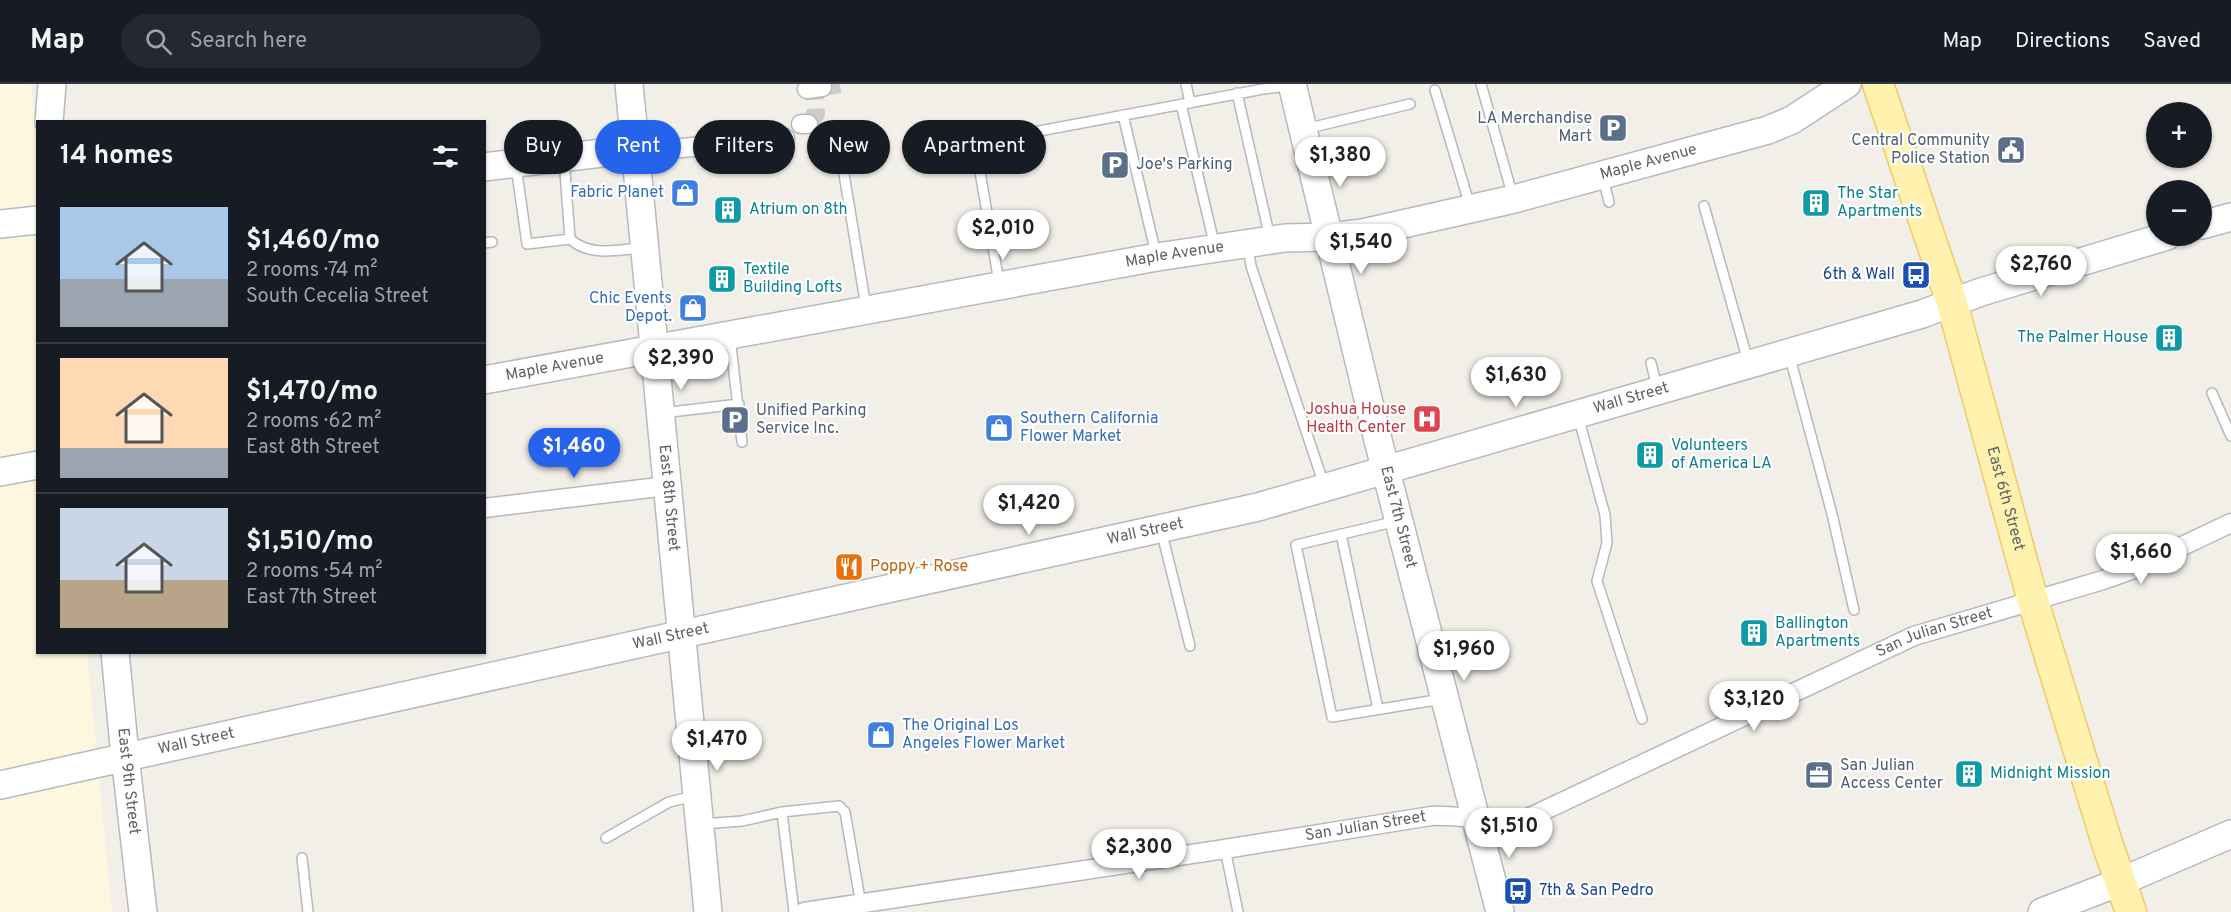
<!DOCTYPE html>
<html lang="en">
<head>
<meta charset="utf-8">
<style>
	:root { --surface:#171b24; --page:#242831; --text:#f1f3f6; --muted:#9ea1a6; --line:#363941; --accent:#2563eb }
	body { margin:0; font-family:Overpass,sans-serif; background:var(--page); color:var(--text); height:100vh; display:flex; flex-direction:column; font-size:22px; white-space:nowrap }
	* { box-sizing:border-box; margin:0 }
	p { font-size:20px; color:var(--muted) }
	.icon { flex:none; width:33px; height:33px; fill:none; stroke:currentColor; stroke-width:2; stroke-linecap:round; stroke-linejoin:round }
	.map { position:relative; flex:1; overflow:hidden }
	.drawer { position:absolute; left:36px; top:36px; width:450px; height:534px; display:flex; flex-direction:column; background:var(--surface); border-radius:0px; box-shadow:0 2px 4px #0004 }
	.drawer>* { flex:none }
	.banner { position:absolute; left:504px; top:36px; width:570px; height:54px; display:flex; gap:12px }
	.fabs { position:absolute; left:2146px; top:18px; display:grid; gap:12px }
	.fabs a { display:grid; place-items:center; width:66px; height:66px; border-radius:50%; background:var(--surface); box-shadow:0 2px 4px #0004; font-size:30px }
	.price { position:absolute; translate:-50% -51px; padding:0 14px; border-radius:21px; background:#fff; color:#222; font-size:20px; line-height:39px; filter:drop-shadow(0 2px 3px #0008) }
	.price::after { content:''; position:absolute; left:50%; top:36px; width:18px; height:14px; margin-left:-9px; background:inherit; clip-path:polygon(0 0,100% 0,50% 100%) }
	.price.on { background:var(--accent); color:#fff }
	ul { padding:0; list-style:none }
	li { display:flex; align-items:center; gap:18px; height:150px; padding:0 24px }
	li+li { border-top:2px solid var(--line) }
	li span { display:grid; place-items:center; flex:none; width:168px; height:120px; border-radius:0px; color:#555 }
	li>.icon { margin-inline-start:auto }
	span .icon { width:72px; height:72px; fill:#fffc; stroke-width:1 }
	li b { font-size:26px }
	h2 { display:flex; justify-content:space-between; align-items:center; height:72px; padding:0 24px; font-size:26px }
	.tag { padding:0 21px; border-radius:27px; background:var(--surface); box-shadow:0 2px 4px #0004; font-size:21px; line-height:54px }
	.tag.on { background:var(--accent); color:#fff }
	header { display:flex; align-items:center; gap:36px; box-sizing:border-box; height:84px; padding:0 30px; background:var(--surface); border-bottom:2px solid var(--line) }
	header strong { font-size:28px }
	nav { display:flex; gap:33px; margin-inline-start:auto; font-size:21px }
	.search { width:420px; height:54px; background:var(--page); display:flex; align-items:center; gap:15px; box-sizing:border-box; padding:0 21px; border-radius:33px; color:var(--muted); font-size:22px }
	.map>svg:first-child { display:block }
</style>
</head>
<body>
<header>
<strong>Map</strong>
<div class="search"><svg class="icon" aria-label="search" viewBox="0 0 24 24"><circle cx="10" cy="10" r="6"/><path d="M15 15l6 6"/></svg>Search here</div>
<nav><a>Map</a><a>Directions</a><a>Saved</a></nav>
</header>
<div class="map">
<svg width="2231" height="828" viewBox="0 0 2231 828">
	<rect width="100%" height="100%" fill="#f1efe8"/>
	<path fill="#fef7e0" d="M0,0H31L38,68V568L87,569L112,828H0Z"/>
	<g fill="none" stroke-linecap="round" stroke-linejoin="round">
		<path stroke="#ccccc8" stroke-width="18" stroke-dasharray="18 9" stroke-linecap="butt" d="M822,3L840,0
			M808,40L816,30L815,13"/>
		<g stroke="#b5b8bc" stroke-width="12">
			<path id="lane" d="M1186,0L1190,19
				M1481,0L1513,113
				M1435,6L1470,122
				M1237,9L1270,154
				M1181,20L1215,163
				M1123,31L1156,170
				M1305,45L1410,20
				M516,82L527,160L570,155L564,75
				M843,84L866,223
				M1603,94L1609,118
				M1704,122L1748,277
				M570,155C590,173 616,166 641,164
				M484,159L492,158
				M1248,163L1251,182L1324,401
				M999,198L975,59L1263,5L1289,2
				M730,253L742,358
				M1789,270L1832,430L1854,526
				M1651,279L1657,303
				M2212,309L2231,352
				M662,329L739,320
				M1578,332L1605,431L1607,459L1597,497L1642,635
				M1397,437L1296,461L1332,633L1442,615
				M1161,446L1190,562
				M1341,450L1378,625
				M782,728L839,722L845,728L861,821
				M702,740L742,737L782,728L794,828
				M606,754L669,718L694,712
				M1225,765L1238,828
				M302,774L308,828"/>
		</g>
		<g stroke="#b5b8bc" stroke-width="21">
			<g id="street">
				<path d="M807,5L822,3"/>
				<path d="M801,40H808"/>
				<path d="M636,65L662,66L785,54"/>
				<path d="M484,424L667,402"/>
				<path id="s1" d="M804,828L1225,765L1431,732C1463,730 1494,741 1526,735L1914,552L2103,496L2134,485L2231,439"/>
			</g>
		</g>
		<g stroke="#b6babf" stroke-width="30">
			<g id="secondary">
				<path id="s2" d="M629,0L708,828"/>
				<path id="s3" d="M1292,0L1379,360L1500,828"/>
				<path d="M49,38L52,0"/>
				<path d="M484,83L636,65"/>
				<path d="M0,140L38,136"/>
				<path d="M2202,141L2231,133"/>
				<path id="s4" d="M484,296L1157,173L1285,154L1329,153L1363,149L1514,115L1768,46L1792,36L1847,0"/>
				<path d="M0,388L38,381"/>
				<path id="s5" d="M115,568L125,672L143,828"/>
				<path id="s6" d="M0,701L1258,423L1922,230L1981,208L2167,152"/>
				<path d="M2042,828L2120,798L2231,750"/>
			</g>
		</g>
		<g stroke="#f2c960" stroke-width="33">
			<g id="primary">
				<path id="s7" d="M1878,0L1952,219L2033,517L2107,759L2131,828"/>
			</g>
		</g>
		<use href="#lane" stroke="#fff" stroke-width="9"/>
		<use href="#street" stroke="#fff" stroke-width="18"/>
		<use href="#secondary" stroke="#fff" stroke-width="27"/>
		<use href="#primary" stroke="#fff2af" stroke-width="30"/>
	</g>
	<defs>
		<g id="parking-square" transform="scale(1.5)"><rect x="-9" y="-9" width="18" height="18" rx="4" fill="#5c6f8a" stroke="#fff"/><path d="M-3.5-5.5H1a3.5 3.5 0 0 1 0 7H-1V5.5H-3.5ZM-1-3.4V-.6H.8a1.4 1.4 0 0 0 0-2.8Z" fill="#fff"/></g>
		<g id="civic-square" transform="scale(1.5)"><rect x="-9" y="-9" width="18" height="18" rx="4" fill="#5c6f8a" stroke="#fff"/><path d="M-.6-6.5H3V-4.5H.6V-3L4-1V1h2V6H-6V1h2V-1L-.6-3ZM-1.2 2.5V6h2.4V2.5Z" fill="#fff"/></g>
		<g id="shop-square" transform="scale(1.5)"><rect x="-9" y="-9" width="18" height="18" rx="4" fill="#3f7fe0" stroke="#fff"/><path d="M-5-2.5h2.3a2.7 3.5 0 0 1 5.4 0H5L5.5 6h-11ZM-1.5-2.5h3a1.5 2.3 0 0 0-3 0Z" fill="#fff"/></g>
		<g id="building-square" transform="scale(1.5)"><rect x="-9" y="-9" width="18" height="18" rx="4" fill="#0f9aa8" stroke="#fff"/><path d="M-4-6H4V6H1V3H-1V6H-4ZM-2.5-4.3h1.7v1.8h-1.7ZM.8-4.3h1.7v1.8H.8ZM-2.5-1h1.7V.8h-1.7ZM.8-1h1.7V.8H.8Z" fill="#fff"/></g>
		<g id="bus-square" transform="scale(1.5)"><rect x="-9" y="-9" width="18" height="18" rx="4" fill="#1a4fb4" stroke="#fff"/><path d="M-5-6H5V4H4V6H2V4H-2V6H-4V4H-5ZM-3.5-4V0h7V-4ZM-3.5 1.2v1.5H-2V1.2ZM2 1.2v1.5H3.5V1.2Z" fill="#fff"/></g>
		<g id="hospital-square" transform="scale(1.5)"><rect x="-9" y="-9" width="18" height="18" rx="4" fill="#e0444e" stroke="#fff"/><path d="M-5-5h3v3.5h4V-5h3V5h-3V1.5h-4V5h-3Z" fill="#fff"/></g>
		<g id="restaurant-square" transform="scale(1.5)"><rect x="-9" y="-9" width="18" height="18" rx="4" fill="#e8710a" stroke="#fff"/><path d="M-5-6h1v4h1v-4h1v4h1v-4h1v5L-1.5 .5V6h-2V.5L-5-1ZM5-6V6H3V1.5H1.5Q1.5-4 5-6Z" fill="#fff"/></g>
		<g id="office-square" transform="scale(1.5)"><rect x="-9" y="-9" width="18" height="18" rx="4" fill="#5c6f8a" stroke="#fff"/><path d="M-6-3h4V-5.5h4V-3h4V5H-6ZM-1-4.5V-3h2v-1.5ZM-6 0V1H6V0Z" fill="#fff"/></g>
	</defs>
	<g fill-rule="evenodd">
		<use href="#parking-square" x="1613" y="44"/>
		<use href="#civic-square" x="2011" y="66"/>
		<use href="#parking-square" x="1115" y="81"/>
		<use href="#shop-square" x="685" y="109"/>
		<use href="#building-square" x="1816" y="119"/>
		<use href="#building-square" x="728" y="126"/>
		<use href="#bus-square" x="1916" y="191"/>
		<use href="#building-square" x="722" y="195"/>
		<use href="#shop-square" x="693" y="224"/>
		<use href="#building-square" x="2169" y="254"/>
		<use href="#hospital-square" x="1427" y="335"/>
		<use href="#parking-square" x="735" y="336"/>
		<use href="#shop-square" x="999" y="344"/>
		<use href="#building-square" x="1650" y="371"/>
		<use href="#restaurant-square" x="849" y="483"/>
		<use href="#building-square" x="1754" y="549"/>
		<use href="#shop-square" x="881" y="651"/>
		<use href="#building-square" x="1969" y="690"/>
		<use href="#office-square" x="1819" y="691"/>
		<use href="#bus-square" x="1518" y="807"/>
	</g>
	<g text-anchor="middle" dominant-baseline="central" stroke-width="4.5" stroke-linejoin="round" paint-order="stroke">
		<g font-size="16" fill="#4e5e75" stroke="#fff" text-anchor="start">
			<text x="1592" y="35" text-anchor="end">LA Merchandise<tspan x="1592" dy="18">Mart</tspan></text>
			<text x="1990" y="57" text-anchor="end">Central Community<tspan x="1990" dy="18">Police Station</tspan></text>
			<text x="1136" y="81">Joe's Parking</text>
			<text x="756" y="327">Unified Parking<tspan x="756" dy="18">Service Inc.</tspan></text>
			<text x="1840" y="682">San Julian<tspan x="1840" dy="18">Access Center</tspan></text>
		</g>
		<g font-size="16" fill="#5f6368" stroke="#fff">
			<text stroke="none"><textPath href="#s4" startOffset="1186">Maple Avenue</textPath></text>
			<text stroke="none"><textPath href="#s4" startOffset="702">Maple Avenue</textPath></text>
			<text stroke="none"><textPath href="#s4" startOffset="72">Maple Avenue</textPath></text>
			<text stroke="none"><textPath href="#s6" startOffset="1677">Wall Street</textPath></text>
			<text stroke="none"><textPath href="#s2" startOffset="416">East 8th Street</textPath></text>
			<text stroke="none"><textPath href="#s7" startOffset="434">East 6th Street</textPath></text>
			<text stroke="none"><textPath href="#s3" startOffset="446">East 7th Street</textPath></text>
			<text stroke="none"><textPath href="#s6" startOffset="1173">Wall Street</textPath></text>
			<text stroke="none"><textPath href="#s1" startOffset="1179">San Julian Street</textPath></text>
			<text stroke="none"><textPath href="#s6" startOffset="687">Wall Street</textPath></text>
			<text stroke="none"><textPath href="#s6" startOffset="201">Wall Street</textPath></text>
			<text stroke="none"><textPath href="#s5" startOffset="130">East 9th Street</textPath></text>
			<text stroke="none"><textPath href="#s1" startOffset="568">San Julian Street</textPath></text>
		</g>
		<g font-size="16" fill="#366cbe" stroke="#fff" text-anchor="end">
			<text x="664" y="109">Fabric Planet</text>
			<text x="672" y="215">Chic Events<tspan x="672" dy="18">Depot.</tspan></text>
			<text x="1020" y="335" text-anchor="start">Southern California<tspan x="1020" dy="18">Flower Market</tspan></text>
			<text x="902" y="642" text-anchor="start">The Original Los<tspan x="902" dy="18">Angeles Flower Market</tspan></text>
		</g>
		<g font-size="16" fill="#0d838f" stroke="#fff" text-anchor="start">
			<text x="1837" y="110">The Star<tspan x="1837" dy="18">Apartments</tspan></text>
			<text x="749" y="126">Atrium on 8th</text>
			<text x="743" y="186">Textile<tspan x="743" dy="18">Building Lofts</tspan></text>
			<text x="2148" y="254" text-anchor="end">The Palmer House</text>
			<text x="1671" y="362">Volunteers<tspan x="1671" dy="18">of America LA</tspan></text>
			<text x="1775" y="540">Ballington<tspan x="1775" dy="18">Apartments</tspan></text>
			<text x="1990" y="690">Midnight Mission</text>
		</g>
		<g font-size="16" fill="#164399" stroke="#fff" text-anchor="end">
			<text x="1895" y="191">6th &amp; Wall</text>
			<text x="1539" y="807" text-anchor="start">7th &amp; San Pedro</text>
		</g>
		<g font-size="16" fill="#be3a42" stroke="#fff" text-anchor="end">
			<text x="1406" y="326">Joshua House<tspan x="1406" dy="18">Health Center</tspan></text>
		</g>
		<g font-size="16" fill="#c56008" stroke="#fff" text-anchor="start">
			<text x="870" y="483">Poppy + Rose</text>
		</g>
	</g>
</svg>
<div class="fabs">
<a>+</a>
<a>−</a>
</div>
<b class="price" style="left:1340px;top:104px">$1,380</b>
<b class="price" style="left:1003px;top:177px">$2,010</b>
<b class="price" style="left:1361px;top:191px">$1,540</b>
<b class="price" style="left:2041px;top:213px">$2,760</b>
<b class="price" style="left:681px;top:307px">$2,390</b>
<b class="price" style="left:1516px;top:324px">$1,630</b>
<b class="price on" style="left:574px;top:395px">$1,460</b>
<b class="price" style="left:1029px;top:452px">$1,420</b>
<b class="price" style="left:2141px;top:501px">$1,660</b>
<b class="price" style="left:1464px;top:598px">$1,960</b>
<b class="price" style="left:1754px;top:648px">$3,120</b>
<b class="price" style="left:717px;top:688px">$1,470</b>
<b class="price" style="left:1509px;top:775px">$1,510</b>
<b class="price" style="left:1139px;top:796px">$2,300</b>
<div class="banner">
<a class="tag">Buy</a>
<a class="tag on">Rent</a>
<a class="tag">Filters</a>
<a class="tag">New</a>
<a class="tag">Apartment</a>
</div>
<section class="drawer">
<h2>14 homes<svg class="icon" aria-label="filters" viewBox="0 0 24 24"><path d="M4 7h16M4 17h16"/><circle cx="9" cy="7" r="2"/><circle cx="15" cy="17" r="2"/></svg></h2>
<ul>
<li><span style="background:linear-gradient(#a9c7e8 60%,#9aa5b1 0)"><svg class="icon" aria-label="home" viewBox="0 0 24 24"><path d="M3 11l9-7 9 7M6 9v11h12V9"/></svg></span><div><b>$1,460/mo</b><p>2 rooms · 74 m²</p><p>South Cecelia Street</p></div></li>
<li><span style="background:linear-gradient(#ffd9b3 75%,#9aa5b1 0)"><svg class="icon" aria-label="home" viewBox="0 0 24 24"><path d="M3 11l9-7 9 7M6 9v11h12V9"/></svg></span><div><b>$1,470/mo</b><p>2 rooms · 62 m²</p><p>East 8th Street</p></div></li>
<li><span style="background:linear-gradient(#c9d6e8 60%,#b9a48a 0)"><svg class="icon" aria-label="home" viewBox="0 0 24 24"><path d="M3 11l9-7 9 7M6 9v11h12V9"/></svg></span><div><b>$1,510/mo</b><p>2 rooms · 54 m²</p><p>East 7th Street</p></div></li>
</ul>
</section>
</div>
</body>
</html>
